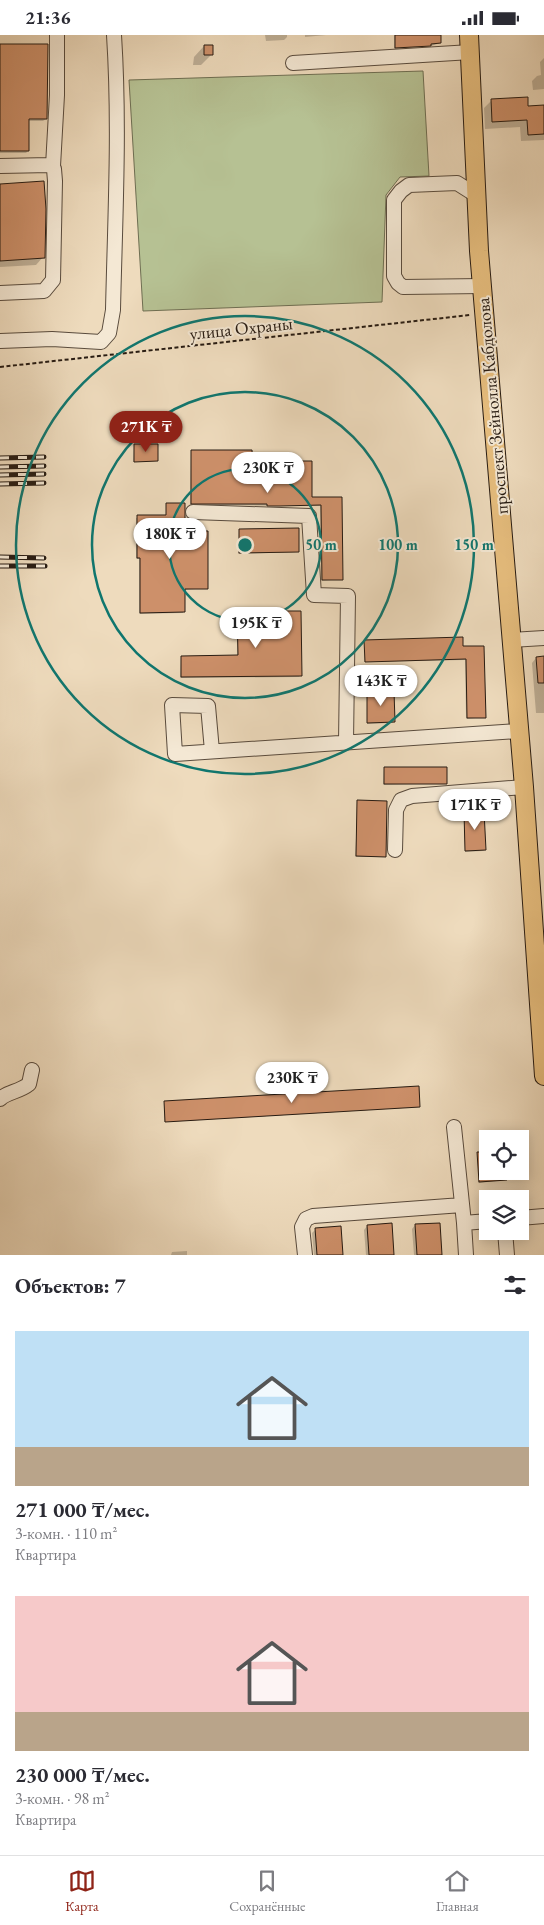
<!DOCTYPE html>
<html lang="ru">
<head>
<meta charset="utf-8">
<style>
	:root { --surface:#fff; --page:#f2f2f3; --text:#2b2b33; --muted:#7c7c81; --line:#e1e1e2; --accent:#8f2418 }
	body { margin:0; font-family:"EB Garamond",serif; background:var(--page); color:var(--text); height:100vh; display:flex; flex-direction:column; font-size:19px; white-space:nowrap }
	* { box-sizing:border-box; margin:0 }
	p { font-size:16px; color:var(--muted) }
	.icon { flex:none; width:28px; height:28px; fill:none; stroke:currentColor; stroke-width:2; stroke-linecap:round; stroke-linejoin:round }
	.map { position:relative; height:1220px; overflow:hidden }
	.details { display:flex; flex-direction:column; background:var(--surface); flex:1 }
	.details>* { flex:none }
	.fabs { position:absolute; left:479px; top:1095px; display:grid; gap:10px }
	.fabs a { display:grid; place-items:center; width:50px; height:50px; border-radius:0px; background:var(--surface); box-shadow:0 2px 12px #0003; font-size:25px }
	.price { position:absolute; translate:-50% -42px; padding:0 11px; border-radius:18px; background:#fff; color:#222; font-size:16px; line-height:32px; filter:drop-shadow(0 1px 2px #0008) }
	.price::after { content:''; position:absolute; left:50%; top:30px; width:15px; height:11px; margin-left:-8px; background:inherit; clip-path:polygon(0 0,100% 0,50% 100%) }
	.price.on { background:var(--accent); color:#fff }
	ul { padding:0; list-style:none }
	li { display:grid; align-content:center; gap:10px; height:265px; padding:0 15px }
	li span { display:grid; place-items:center; height:155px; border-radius:0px; color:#555 }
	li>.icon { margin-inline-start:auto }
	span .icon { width:90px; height:90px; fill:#fffc; stroke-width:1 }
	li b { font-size:21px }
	h2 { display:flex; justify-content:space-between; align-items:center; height:60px; padding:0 15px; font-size:21px }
	.status { display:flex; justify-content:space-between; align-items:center; height:35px; padding:0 25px; background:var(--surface); direction:ltr }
	.status svg { height:14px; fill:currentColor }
	.tabs { display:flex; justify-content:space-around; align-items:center; height:70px; border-top:1px solid var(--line); background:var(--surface); font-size:14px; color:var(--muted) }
	.tabs a { display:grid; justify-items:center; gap:2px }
	.tabs .on { color:var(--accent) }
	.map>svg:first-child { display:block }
</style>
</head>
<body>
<div class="status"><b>21:36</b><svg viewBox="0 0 49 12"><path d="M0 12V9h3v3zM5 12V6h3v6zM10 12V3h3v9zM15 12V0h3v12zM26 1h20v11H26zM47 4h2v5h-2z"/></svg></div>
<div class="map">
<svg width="544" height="1220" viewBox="0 0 544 1220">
	<rect width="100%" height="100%" fill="#eedbbd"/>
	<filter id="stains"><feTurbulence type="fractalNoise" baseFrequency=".004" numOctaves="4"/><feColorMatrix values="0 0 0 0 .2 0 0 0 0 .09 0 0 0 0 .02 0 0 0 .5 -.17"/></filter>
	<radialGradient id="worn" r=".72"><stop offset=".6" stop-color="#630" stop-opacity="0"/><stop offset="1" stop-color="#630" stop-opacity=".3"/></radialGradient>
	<path fill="#b6c193" stroke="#6e6e52" d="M423,36L429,141L400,142L386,160L382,267L143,276L129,45Z"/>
	<path fill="#0003" d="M265,0H287V2L284,5L266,6Z
		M305,0H326L305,2Z
		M394,0H439L440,8L428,12L394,14Z
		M0,11L46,84L43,86H28V116L26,118H0Z
		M204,11L211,20L201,30H193L194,22Z
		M544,23V54L533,55L532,46L537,41L541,40L540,27Z
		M526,64L527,73L544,72V105L521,106L520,92L485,94L484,73L491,66Z
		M0,150L43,222L36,230L0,232Z
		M134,411L157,426L133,427Z
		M191,416L251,437L287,436L288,427L311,463H341V544L321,546L320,471L190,470Z
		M167,469L207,553L184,555L183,578L139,579V524H136V483L166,481Z
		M239,495L297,517L238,519Z
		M237,577L301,640L299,642L180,643L181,622H237Z
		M365,606L462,613L483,612L485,682L466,684L465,625L364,627Z
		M536,623H544V678H536L532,628Z
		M367,658L394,687L392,688L367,689Z
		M384,734L445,748L383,750Z
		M358,766L385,821L384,822H355Z
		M464,778L485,815L483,816L465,817Z
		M164,1067L419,1072L164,1087Z
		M478,1119L488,1136L506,1145L478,1148Z
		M415,1190L441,1220H414L412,1194Z
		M367,1191L392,1220H366L364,1195Z
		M316,1194L342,1220H314L312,1198Z
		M187,1216V1220H171L172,1217Z"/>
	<path fill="#cd906a" stroke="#271b12" d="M395,0H441V8L431,9V11L395,13Z
		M0,9H48L47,84H29V116H0Z
		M204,10H213V20H204Z
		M528,62V71L544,70V99L528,100L527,85L492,87L491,64Z
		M44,146L46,174L45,223L0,226V149Z
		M134,409H158V426L134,427Z
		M191,415H252L253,435H288V426H312V462H342L343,545H322L321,470L280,471H267V469H191Z
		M166,468H185V496H208V554H185V577L140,578V523H137V480H166Z
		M299,493V517L239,518V494Z
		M237,576H301L302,641L181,642V621L238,620Z
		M463,602V611H484L486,683H467L466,624L365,627L364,605Z
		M544,621V648H538L536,622Z
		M394,656L395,687L367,688V657Z
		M384,732H447V749H384Z
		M357,765L387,766L386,822L356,821Z
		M484,776L486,815L465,816L464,777Z
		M419,1051L420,1072L165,1087L164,1066Z
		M477,1117H488V1136H507V1145L479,1147Z
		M392,1188L394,1220H369L367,1190Z
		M440,1188L442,1220H417L415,1189Z
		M341,1191L343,1220H317L315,1193Z"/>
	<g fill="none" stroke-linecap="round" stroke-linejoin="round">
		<g stroke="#594b3d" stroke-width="16">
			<path id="minor" d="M293,28L471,17
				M0,131L50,130L54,134L55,146L53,245L44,256L0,258
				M53,131L57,60V0
				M476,160L457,148L409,150L401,156L394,165V241L398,248L403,252L482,251
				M0,306L52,304L101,307L109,298L113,275C115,184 120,92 114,0
				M193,477L309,481L314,560L348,561L346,707
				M511,605L544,603
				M212,716L208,671L172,670L175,719L518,696
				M395,815L396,775L401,765L412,761L524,752
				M0,1064C7,1057 19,1057 29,1049L32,1035
				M454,1092L464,1188
				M520,1183L544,1181
				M505,1196L507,1220
				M305,1220L302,1192L306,1184L313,1181L462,1170
				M466,1220L464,1188L488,1186"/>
		</g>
		<g stroke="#271b12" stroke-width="20">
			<path id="major" d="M469,0L479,216L524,752L544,1041"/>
		</g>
		<path stroke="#271b12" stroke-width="2" stroke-dasharray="4 2.5" stroke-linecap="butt" d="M0,332L470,280"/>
		<use href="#minor" stroke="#f4e8d4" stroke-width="14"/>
		<use href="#major" stroke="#e7be7e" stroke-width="18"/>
		<g stroke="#271b12" stroke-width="5">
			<path id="rail" d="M0,423L44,422
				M0,432L44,431
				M0,440L44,439
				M0,449L44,448
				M0,522L44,523
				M0,531H45"/>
		</g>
		<use href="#rail" stroke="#f4e8d4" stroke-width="3" stroke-dasharray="9" stroke-linecap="butt"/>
	</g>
	<g fill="none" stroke="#0f766e" stroke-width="2.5">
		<circle cx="245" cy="510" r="76"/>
		<circle cx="245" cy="510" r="153"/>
		<circle cx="245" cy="510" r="229"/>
	</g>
	<g text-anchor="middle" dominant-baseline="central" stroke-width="4" stroke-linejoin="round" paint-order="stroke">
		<g font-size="18" fill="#271b12" stroke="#f4e8d4">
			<text transform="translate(241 293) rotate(-6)">улица Охраны</text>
			<text transform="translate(492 371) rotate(-95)">проспект Зейнолла Кабдолова</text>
		</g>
	</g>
	<circle cx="245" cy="510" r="8" fill="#0f766e" stroke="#f4e8d4" stroke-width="2.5"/>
	<g font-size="15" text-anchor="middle" font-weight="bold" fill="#0f766e" stroke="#f4e8d4" stroke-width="4" stroke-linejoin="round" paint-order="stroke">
		<text x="321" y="515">50 m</text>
		<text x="398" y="515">100 m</text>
		<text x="474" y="515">150 m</text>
	</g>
	<rect width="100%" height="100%" filter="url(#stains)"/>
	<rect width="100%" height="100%" fill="url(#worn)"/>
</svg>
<div class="fabs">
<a><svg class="icon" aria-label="locate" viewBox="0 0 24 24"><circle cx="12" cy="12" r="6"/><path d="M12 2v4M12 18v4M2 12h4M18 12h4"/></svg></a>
<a><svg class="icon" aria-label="layers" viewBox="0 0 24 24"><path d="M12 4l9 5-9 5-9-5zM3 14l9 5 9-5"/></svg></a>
</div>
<b class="price on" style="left:146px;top:418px">271K ₸</b>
<b class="price" style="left:268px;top:459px">230K ₸</b>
<b class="price" style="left:170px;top:525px">180K ₸</b>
<b class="price" style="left:256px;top:614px">195K ₸</b>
<b class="price" style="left:381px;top:672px">143K ₸</b>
<b class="price" style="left:475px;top:796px">171K ₸</b>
<b class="price" style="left:292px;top:1069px">230K ₸</b>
</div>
<section class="details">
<h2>Объектов: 7<svg class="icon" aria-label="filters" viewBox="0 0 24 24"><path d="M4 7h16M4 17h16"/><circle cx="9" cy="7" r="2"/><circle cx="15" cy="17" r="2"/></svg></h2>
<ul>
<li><span style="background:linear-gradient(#bfe0f5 75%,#b9a48a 0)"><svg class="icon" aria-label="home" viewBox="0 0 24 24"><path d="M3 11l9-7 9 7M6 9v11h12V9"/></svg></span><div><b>271 000 ₸/мес.</b><p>3-комн. · 110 m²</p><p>Квартира</p></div></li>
<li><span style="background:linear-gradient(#f6c9c9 75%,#b9a48a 0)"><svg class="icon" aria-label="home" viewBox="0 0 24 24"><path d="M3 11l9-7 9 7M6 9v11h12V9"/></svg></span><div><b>230 000 ₸/мес.</b><p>3-комн. · 98 m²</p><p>Квартира</p></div></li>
</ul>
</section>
<nav class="tabs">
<a class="on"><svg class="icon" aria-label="map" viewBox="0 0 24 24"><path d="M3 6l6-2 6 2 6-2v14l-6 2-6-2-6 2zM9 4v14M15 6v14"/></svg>Карта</a>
<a><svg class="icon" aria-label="saved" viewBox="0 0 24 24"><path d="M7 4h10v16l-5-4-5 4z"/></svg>Сохранённые</a>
<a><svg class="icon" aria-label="home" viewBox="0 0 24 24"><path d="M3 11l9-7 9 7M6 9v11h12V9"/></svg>Главная</a>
</nav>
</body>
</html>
